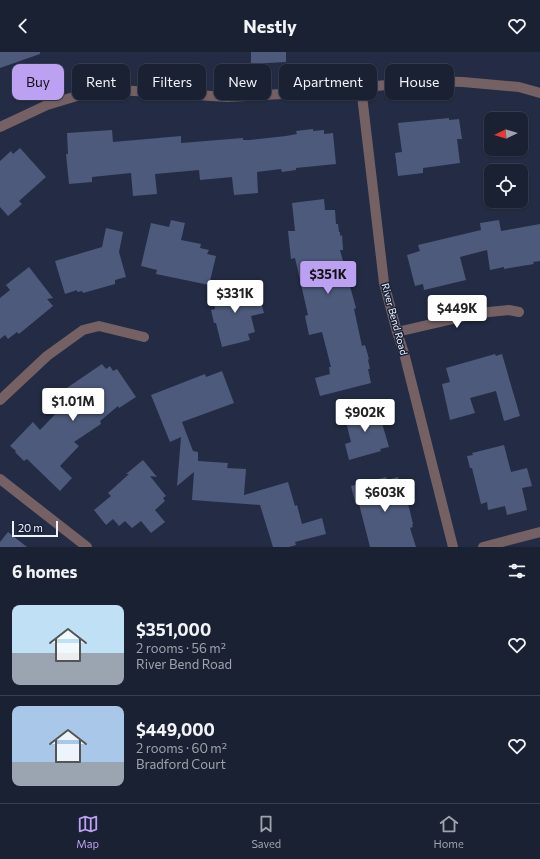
<!DOCTYPE html>
<html lang="en">
<head>
<meta charset="utf-8">
<style>
	:root { --surface:#1a2133; --page:#23293b; --text:#f1f3f6; --muted:#9fa3ac; --line:#383e4e; --accent:#bca0f2 }
	body { margin:0; font-family:Commissioner,sans-serif; background:var(--page); color:var(--text); height:100vh; display:flex; flex-direction:column; font-size:15px; white-space:nowrap }
	* { box-sizing:border-box; margin:0 }
	p { font-size:13px; color:var(--muted) }
	.icon { flex:none; width:22px; height:22px; fill:none; stroke:currentColor; stroke-width:2; stroke-linecap:round; stroke-linejoin:round }
	.map { position:relative; height:495px; overflow:hidden }
	.details { display:flex; flex-direction:column; background:var(--surface); flex:1 }
	.details>* { flex:none }
	.hud { position:absolute; left:12px; top:12px; width:516px; height:36px; display:flex; gap:8px }
	.needle { width:26px; rotate:265deg }
	.tools { position:absolute; left:484px; top:60px; display:grid; gap:8px }
	.tools a { display:grid; place-items:center; width:44px; height:44px; border-radius:8px; background:var(--surface); box-shadow:0 1px 3px #0004,0 0 0 1px var(--line); font-size:20px }
	.scale { position:absolute; left:12px; bottom:10px; width:46px; box-sizing:border-box; padding-left:4px; border:2px solid #eff3fd; border-top:0; font-size:11px; line-height:14px; white-space:nowrap; color:#eff3fd; -webkit-text-stroke:3px #1a223a; paint-order:stroke }
	.price { position:absolute; translate:-50% -34px; padding:0 9px; border-radius:4px; background:#fff; color:#222; font-size:13px; line-height:26px; filter:drop-shadow(0 1px 2px #0008) }
	.price::after { content:''; position:absolute; left:50%; top:24px; width:12px; height:9px; margin-left:-6px; background:inherit; clip-path:polygon(0 0,100% 0,50% 100%) }
	.price.selected { background:var(--accent); color:#111 }
	ul { padding:0; list-style:none }
	li { display:flex; align-items:center; gap:12px; height:100px; padding:0 12px }
	li+li { border-top:1px solid var(--line) }
	li span { display:grid; place-items:center; flex:none; width:112px; height:80px; border-radius:8px; color:#555 }
	li>.icon { margin-inline-start:auto }
	span .icon { width:48px; height:48px; fill:#fffc; stroke-width:1 }
	li b { font-size:17px }
	h2 { display:flex; justify-content:space-between; align-items:center; height:48px; padding:0 12px; font-size:17px }
	.tag { padding:0 14px; border-radius:8px; background:var(--surface); box-shadow:0 1px 3px #0004,0 0 0 1px var(--line); font-size:14px; line-height:36px }
	.tag.selected { background:var(--accent); color:#111 }
	header { display:flex; justify-content:space-between; align-items:center; height:52px; padding:0 12px; background:var(--surface); font-size:18px; font-weight:700 }
	.menu { display:flex; justify-content:space-around; align-items:center; height:56px; border-top:1px solid var(--line); background:var(--surface); font-size:11px; color:var(--muted) }
	.menu a { display:grid; justify-items:center; gap:2px }
	.menu .selected { color:var(--accent) }
	.map>svg:first-child { display:block }
</style>
</head>
<body>
<header><svg class="icon" aria-label="back" viewBox="0 0 24 24"><path d="M15 5l-7 7 7 7"/></svg>Nestly<svg class="icon" aria-label="heart" viewBox="0 0 24 24"><path d="M12 20l-8-8c-3-5 5-10 8-4 3-6 11-1 8 4z"/></svg></header>
<div class="map">
<svg width="540" height="495" viewBox="0 0 540 495">
	<rect width="100%" height="100%" fill="#232c44"/>
	<path fill="#4d5a7b" d="M0,0H40V2L0,16Z
		M251,0H286V10L251,12Z
		M449,66V68L459,67L462,87H457L460,111L423,116V121L398,124L395,101L402,100L398,71Z
		M313,77V79L324,78V82L333,81L336,112L296,116V118L282,120L281,117L257,120L258,141L234,143L232,125L200,128L199,118L155,122L157,142L133,144L131,121L92,125V130L69,132L66,102H68L67,81L112,78L113,90L181,84V91L243,86V88H250L286,84L297,82L296,79Z
		M20,96L46,125L19,149L22,152L8,164L0,155V109L11,99L13,102Z
		M324,147L325,158H335L336,172H338L339,180H340V184L342,183L343,198H340L356,256L354,257L362,294L365,293L369,307L368,308L370,317H368L371,331L320,344L315,326L330,322L329,315H331L322,280L309,283L305,264L308,263L295,206L291,207L288,179H295L292,151Z
		M171,168L185,171L181,188L201,192L200,196L209,198L207,202L216,204L209,233L156,222L157,218L141,214L151,171L169,175Z
		M499,168L501,179L540,172V209L533,210L534,212L504,217V215L490,218L487,198L460,205L466,228L424,238L423,232L415,234L407,203L420,199L418,193L481,178L480,171Z
		M106,176L123,180L119,200L126,225L115,228V232L83,241L82,239L77,240V238L65,242L55,209L102,195Z
		M29,215L53,246L47,247L53,254L19,282L17,280L8,287L5,283L0,287V246L10,238L6,233Z
		M250,231L254,248L260,247L264,261L251,264L255,280L248,282L250,288L222,295L216,271H214L211,258L215,257L211,241Z
		M495,302L496,304L502,302L520,364L504,369L496,339L470,346L475,361L450,368L442,332L450,330L446,316Z
		M102,312L106,317L110,314L113,319L117,317L136,345L119,356L118,354L100,369L101,372L74,390L79,394L60,414L72,426L60,439L27,407L24,409L15,400L16,399L10,394L33,370L40,378L65,352L58,342Z
		M222,319L234,351L182,370L193,399L198,400V409L228,411L227,416L246,417L244,443L288,430L295,454L297,453L302,472L322,466L326,482L295,490L296,493L289,495H273L260,453L192,448L194,420L177,434L181,385L170,390L151,343L205,322L206,325Z
		M377,354L389,395L380,397L381,399L349,408L345,392L351,390L344,362Z
		M504,393L511,420L527,416L532,434L522,436L527,458L507,463L505,454L488,458L487,450L481,452L472,416H470L467,404L473,403L472,401Z
		M143,408L157,425L150,424L166,444L163,446L165,449L155,458L165,470L151,481L141,469L132,476L125,469L119,474L113,467L106,473L94,458L111,444L108,441L129,422H126Z
		M386,425L387,428L398,425L400,433H402L404,440L405,439L413,472L412,473L413,475L410,476L416,495H370L359,452L356,453L351,434Z
		M8,480L27,495H0V490Z"/>
	<g fill="none" stroke-linecap="round" stroke-linejoin="round">
		<path stroke="#756164" stroke-width="10" d="M361,35L384,231L397,280L404,301L453,495
			M0,75L47,53L77,44L119,38L227,45L301,41L430,29L463,30L519,35L540,41
			M397,280L479,261L509,258L519,260
			M0,348L47,304L83,278L99,274L144,285
			M0,427L87,495
			M483,495L540,480"/>
	</g>
	<g text-anchor="middle" dominant-baseline="central" stroke-width="3" stroke-linejoin="round" paint-order="stroke">
		<g font-size="10" fill="#eff3fd" stroke="#1a223a">
			<text transform="translate(395 267) rotate(75)">River Bend Road</text>
		</g>
	</g>
</svg>
<div class="tools">
<a><svg class="needle" viewBox="-14 -14 28 28"><path d="M0-13l5 13h-10z" fill="#e53935"/><path d="M0 13l5-13h-10z" fill="#9fa3ac"/></svg></a>
<a><svg class="icon" aria-label="locate" viewBox="0 0 24 24"><circle cx="12" cy="12" r="6"/><path d="M12 2v4M12 18v4M2 12h4M18 12h4"/></svg></a>
</div>
<div class="scale">20 m</div>
<b class="price selected" style="left:328px;top:243px">$351K</b>
<b class="price" style="left:235px;top:262px">$331K</b>
<b class="price" style="left:457px;top:277px">$449K</b>
<b class="price" style="left:73px;top:370px">$1.01M</b>
<b class="price" style="left:365px;top:381px">$902K</b>
<b class="price" style="left:385px;top:461px">$603K</b>
<div class="hud">
<a class="tag selected">Buy</a>
<a class="tag">Rent</a>
<a class="tag">Filters</a>
<a class="tag">New</a>
<a class="tag">Apartment</a>
<a class="tag">House</a>
</div>
</div>
<section class="details">
<h2>6 homes<svg class="icon" aria-label="filters" viewBox="0 0 24 24"><path d="M4 7h16M4 17h16"/><circle cx="9" cy="7" r="2"/><circle cx="15" cy="17" r="2"/></svg></h2>
<ul>
<li><span style="background:linear-gradient(#bfe0f5 60%,#9aa5b1 0)"><svg class="icon" aria-label="home" viewBox="0 0 24 24"><path d="M3 11l9-7 9 7M6 9v11h12V9"/></svg></span><div><b>$351,000</b><p>2 rooms · 56 m²</p><p>River Bend Road</p></div><svg class="icon" aria-label="heart" viewBox="0 0 24 24"><path d="M12 20l-8-8c-3-5 5-10 8-4 3-6 11-1 8 4z"/></svg></li>
<li><span style="background:linear-gradient(#a9c7e8 70%,#9aa5b1 0)"><svg class="icon" aria-label="home" viewBox="0 0 24 24"><path d="M3 11l9-7 9 7M6 9v11h12V9"/></svg></span><div><b>$449,000</b><p>2 rooms · 60 m²</p><p>Bradford Court</p></div><svg class="icon" aria-label="heart" viewBox="0 0 24 24"><path d="M12 20l-8-8c-3-5 5-10 8-4 3-6 11-1 8 4z"/></svg></li>
</ul>
</section>
<nav class="menu">
<a class="selected"><svg class="icon" aria-label="map" viewBox="0 0 24 24"><path d="M3 6l6-2 6 2 6-2v14l-6 2-6-2-6 2zM9 4v14M15 6v14"/></svg>Map</a>
<a><svg class="icon" aria-label="saved" viewBox="0 0 24 24"><path d="M7 4h10v16l-5-4-5 4z"/></svg>Saved</a>
<a><svg class="icon" aria-label="home" viewBox="0 0 24 24"><path d="M3 11l9-7 9 7M6 9v11h12V9"/></svg>Home</a>
</nav>
</body>
</html>
